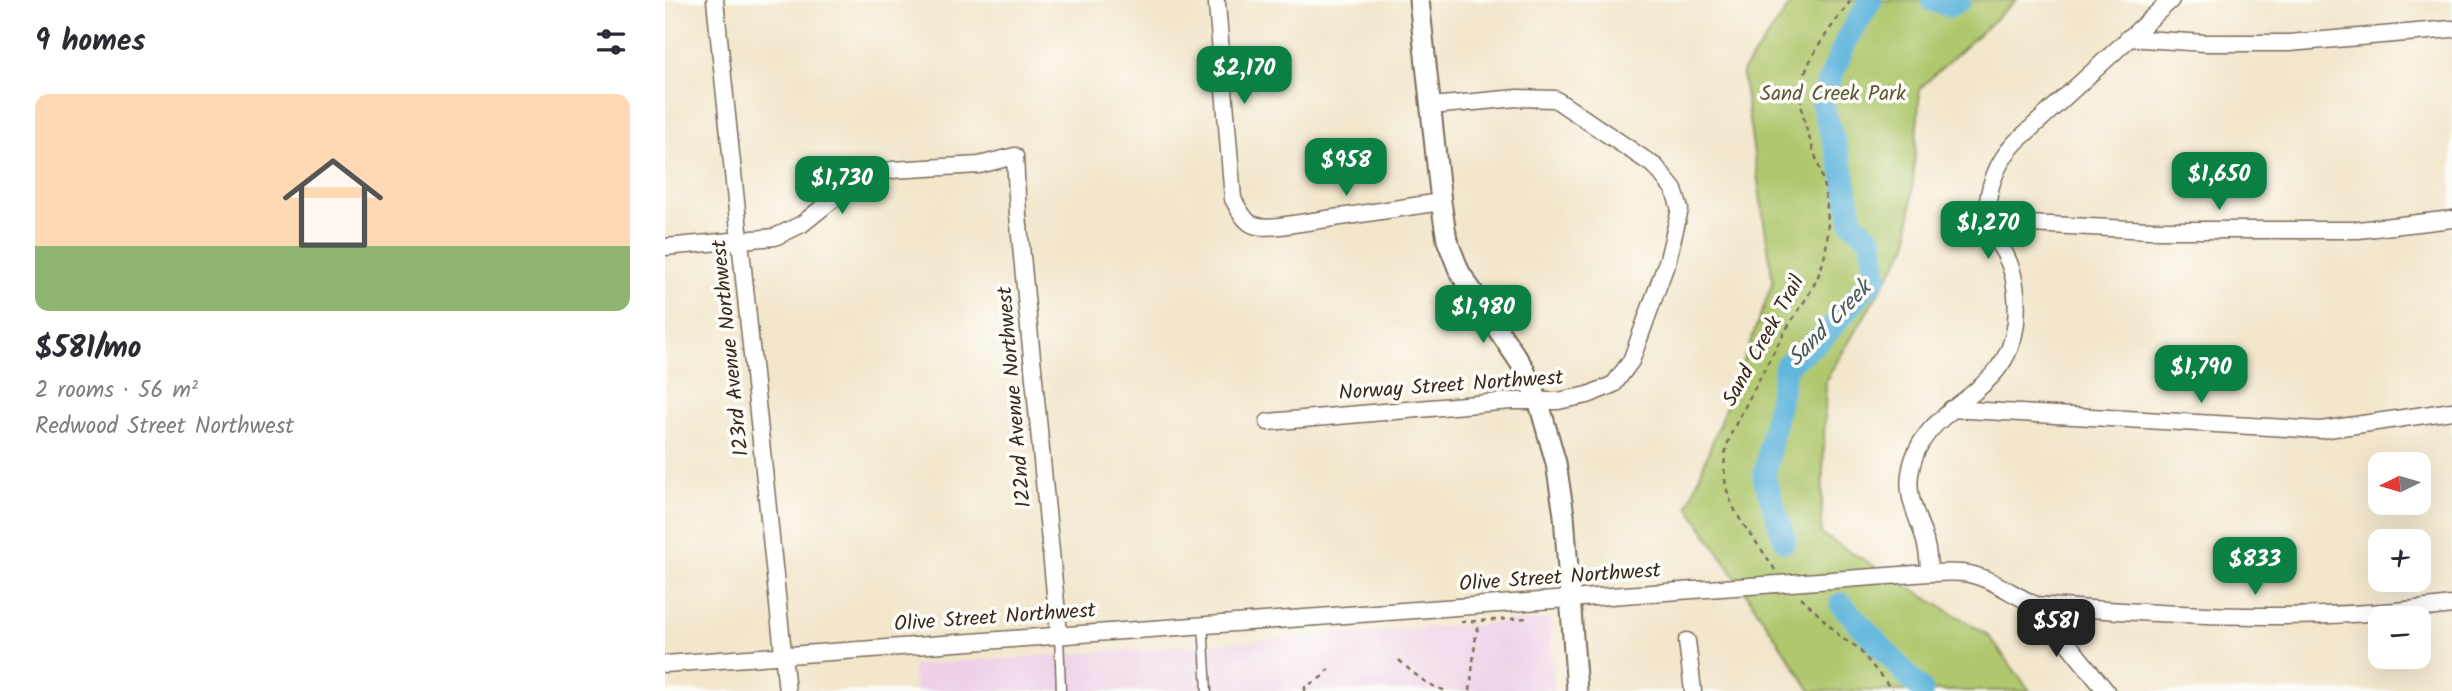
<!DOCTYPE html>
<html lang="en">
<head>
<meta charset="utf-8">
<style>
	:root { --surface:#fff; --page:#f7f7f7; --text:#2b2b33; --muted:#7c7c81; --accent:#0b8043 }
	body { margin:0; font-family:Kalam,sans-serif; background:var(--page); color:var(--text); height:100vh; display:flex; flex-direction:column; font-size:26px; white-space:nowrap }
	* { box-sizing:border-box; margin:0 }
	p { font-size:23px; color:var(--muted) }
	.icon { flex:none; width:38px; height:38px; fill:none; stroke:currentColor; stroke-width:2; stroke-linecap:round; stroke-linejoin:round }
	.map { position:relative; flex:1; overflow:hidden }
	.details { display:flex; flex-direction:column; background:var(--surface); width:665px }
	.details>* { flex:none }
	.needle { width:46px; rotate:265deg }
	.tools { position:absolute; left:1703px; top:452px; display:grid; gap:14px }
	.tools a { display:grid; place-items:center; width:63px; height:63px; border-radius:14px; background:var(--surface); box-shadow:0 7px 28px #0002; font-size:35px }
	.price { position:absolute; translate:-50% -60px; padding:0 16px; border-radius:14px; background:var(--accent); color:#fff; font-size:23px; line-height:46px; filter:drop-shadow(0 2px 4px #0008) }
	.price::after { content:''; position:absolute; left:50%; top:42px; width:21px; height:16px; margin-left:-10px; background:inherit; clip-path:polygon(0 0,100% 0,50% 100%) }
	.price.selected { background:#222; color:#fff }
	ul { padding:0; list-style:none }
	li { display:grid; align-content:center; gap:14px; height:371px; padding:0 35px }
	li span { display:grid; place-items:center; height:217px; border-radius:14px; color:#555 }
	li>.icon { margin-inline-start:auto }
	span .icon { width:126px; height:126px; fill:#fffc; stroke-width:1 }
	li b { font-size:30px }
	h2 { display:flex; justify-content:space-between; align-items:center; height:84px; padding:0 35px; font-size:30px }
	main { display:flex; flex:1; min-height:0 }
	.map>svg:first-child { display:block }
</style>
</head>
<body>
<main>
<section class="details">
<h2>9 homes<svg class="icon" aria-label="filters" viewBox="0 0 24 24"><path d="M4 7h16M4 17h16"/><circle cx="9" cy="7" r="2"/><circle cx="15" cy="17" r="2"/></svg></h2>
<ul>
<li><span style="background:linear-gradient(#ffd9b3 70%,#8fb573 0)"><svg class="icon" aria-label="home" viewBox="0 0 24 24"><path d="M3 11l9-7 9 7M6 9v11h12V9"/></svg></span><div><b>$581/mo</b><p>2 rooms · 56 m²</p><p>Redwood Street Northwest</p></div></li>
</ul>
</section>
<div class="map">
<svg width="1787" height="691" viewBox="0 0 1787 691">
	<rect width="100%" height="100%" fill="#fdfcf7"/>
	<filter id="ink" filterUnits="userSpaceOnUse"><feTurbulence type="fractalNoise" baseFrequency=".0143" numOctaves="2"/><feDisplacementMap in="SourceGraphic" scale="14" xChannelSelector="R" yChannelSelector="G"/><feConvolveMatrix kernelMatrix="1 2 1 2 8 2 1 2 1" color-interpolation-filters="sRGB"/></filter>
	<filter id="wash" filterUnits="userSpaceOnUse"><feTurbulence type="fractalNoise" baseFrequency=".00686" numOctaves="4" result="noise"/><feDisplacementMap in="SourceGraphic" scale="28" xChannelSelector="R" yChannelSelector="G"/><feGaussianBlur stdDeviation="1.57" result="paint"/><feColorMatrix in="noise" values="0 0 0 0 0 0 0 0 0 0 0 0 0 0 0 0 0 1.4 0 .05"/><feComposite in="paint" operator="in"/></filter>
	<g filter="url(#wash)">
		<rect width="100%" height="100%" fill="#f2e6cb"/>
		<path fill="#eed0e7" d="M885,619L889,691H250L248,665Z"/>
		<path fill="#afc76d" stroke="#757846" stroke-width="2" d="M1129,0H1351L1255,88L1243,244L1161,380L1156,534L1323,635L1365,691H1146L1023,506L1108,282L1077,72Z"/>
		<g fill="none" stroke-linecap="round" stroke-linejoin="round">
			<path stroke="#61b6dd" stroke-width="23" d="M1267,0L1285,6L1295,0
				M1120,541L1099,477L1121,365L1159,336L1211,276L1207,240L1187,222L1178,171L1156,100L1182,39L1206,0
				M1176,604L1257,691"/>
		</g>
	</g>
	<g filter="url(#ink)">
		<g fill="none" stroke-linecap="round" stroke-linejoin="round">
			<g stroke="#7b6c5b" stroke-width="11">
				<path id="service" d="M538,623L542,691
					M394,634L396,691"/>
			</g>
			<g stroke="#7b6c5b" stroke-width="19">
				<path id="minor" d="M50,0L122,691
					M552,4L568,199C582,225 585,229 615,226L776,202
					M1463,38L1540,43H1624L1787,29
					M1324,222L1486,230H1693L1787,219
					M0,247L110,237L137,224L198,175L227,170L314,165L350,156L353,215L394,634
					M1286,409L1656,430L1787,411
					M603,422L846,401H893L923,395L949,384L966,361L1003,259L1015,209L1009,190L991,167L890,99L852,98L766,106
					M1264,573C1264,558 1262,545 1257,531C1250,511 1242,496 1245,474C1255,401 1343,402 1351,322C1353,298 1351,275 1340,254C1334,244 1326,231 1324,220C1319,193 1332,161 1351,142L1506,0
					M1395,607L1396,635L1441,691
					M1022,641L1028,691
					M0,664L1264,573C1276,573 1291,571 1304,574C1328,579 1348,595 1371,605C1509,616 1649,623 1787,605"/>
			</g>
			<g stroke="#7b6c5b" stroke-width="23">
				<path id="tertiary" d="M754,0L776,202L782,240L795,273L858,367L874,403L891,463L899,515L912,691"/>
			</g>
			<path stroke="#7b6c5b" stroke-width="2.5" stroke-dasharray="5 5" stroke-linecap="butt" d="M1110,570C1087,531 1054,507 1060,457C1062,437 1073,420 1082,403C1095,378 1108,352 1122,328C1139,301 1156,281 1161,248C1165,223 1162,199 1156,174C1148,144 1129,109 1139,76C1146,52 1171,21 1186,0
				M1136,597L1178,639L1192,647L1228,691
				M796,622L863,618
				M734,660C749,674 762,686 782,691
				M640,691V687L657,677L664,669
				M805,691L811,634L815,622"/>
			<use href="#service" stroke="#fff" stroke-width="8"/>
			<use href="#minor" stroke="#fff" stroke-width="16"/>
			<use href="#tertiary" stroke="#fff" stroke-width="19"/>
		</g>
	</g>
	<g text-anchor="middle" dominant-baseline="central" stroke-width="7" stroke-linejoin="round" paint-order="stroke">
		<g font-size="21" fill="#5e5936" stroke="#fdfcf7">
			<text x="1168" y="94">Sand Creek Park</text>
		</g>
		<g font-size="21" fill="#3b2a1e" stroke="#fdfcf7">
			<text transform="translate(1099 341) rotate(-61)">Sand Creek Trail</text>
			<text transform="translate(66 348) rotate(-96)">123rd Avenue Northwest</text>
			<text transform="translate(786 386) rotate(-4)">Norway Street Northwest</text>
			<text transform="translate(350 397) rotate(-95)">122nd Avenue Northwest</text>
			<text transform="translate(895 578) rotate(-4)">Olive Street Northwest</text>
			<text transform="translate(330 618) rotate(-4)">Olive Street Northwest</text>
		</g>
		<g font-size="23" font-style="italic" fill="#485b61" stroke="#fdfcf7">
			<text transform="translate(1165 324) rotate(-46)">Sand Creek</text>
		</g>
	</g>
</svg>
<div class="tools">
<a><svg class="needle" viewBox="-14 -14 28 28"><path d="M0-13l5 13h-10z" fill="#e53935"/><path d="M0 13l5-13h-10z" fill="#7c7c81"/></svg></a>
<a>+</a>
<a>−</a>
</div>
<b class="price" style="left:579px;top:106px">$2,170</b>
<b class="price" style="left:681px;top:198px">$958</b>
<b class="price" style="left:1554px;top:212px">$1,650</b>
<b class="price" style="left:177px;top:216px">$1,730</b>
<b class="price" style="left:1323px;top:261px">$1,270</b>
<b class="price" style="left:818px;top:345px">$1,980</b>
<b class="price" style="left:1536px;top:405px">$1,790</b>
<b class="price" style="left:1590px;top:597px">$833</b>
<b class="price selected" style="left:1391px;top:659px">$581</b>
</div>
</main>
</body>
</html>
